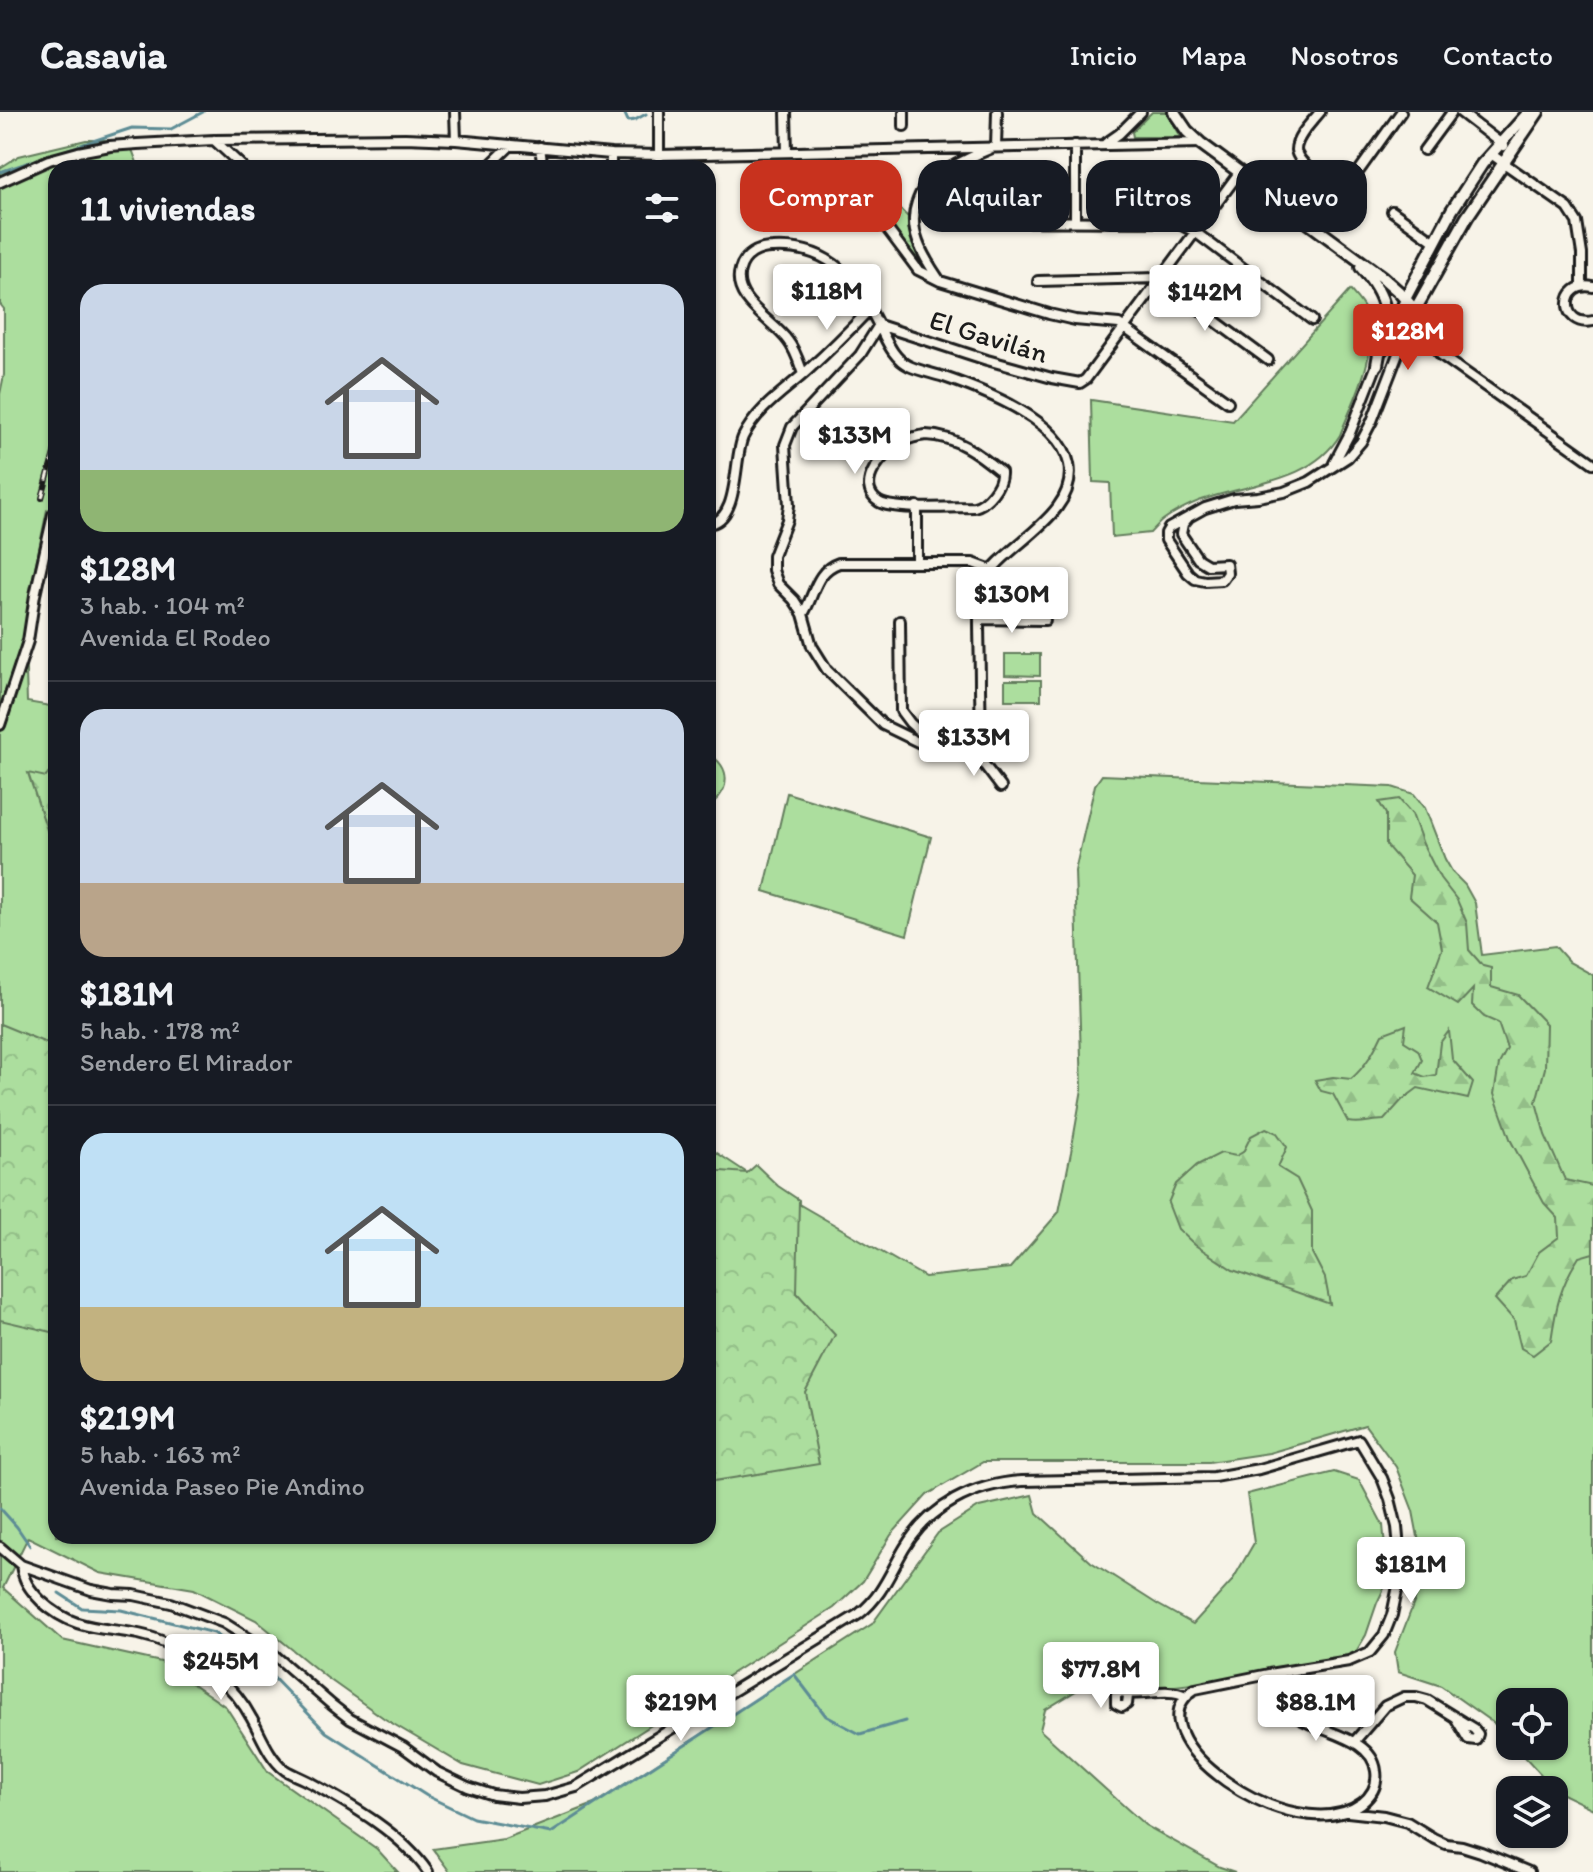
<!DOCTYPE html>
<html lang="es">
<head>
<meta charset="utf-8">
<style>
	:root { --surface:#171b24; --page:#242831; --text:#f1f3f6; --muted:#9ea1a6; --line:#363941; --accent:#c8321e }
	body { margin:0; font-family:Itim,sans-serif; background:var(--page); color:var(--text); height:100vh; display:flex; flex-direction:column; font-size:30px; white-space:nowrap }
	* { box-sizing:border-box; margin:0 }
	p { font-size:26px; color:var(--muted) }
	.icon { flex:none; width:44px; height:44px; fill:none; stroke:currentColor; stroke-width:2; stroke-linecap:round; stroke-linejoin:round }
	.map { position:relative; flex:1; overflow:hidden }
	.sheet { position:absolute; left:48px; top:48px; width:668px; height:1384px; display:flex; flex-direction:column; background:var(--surface); border-radius:24px; box-shadow:0 2px 6px #0004 }
	.sheet>* { flex:none }
	.banner { position:absolute; left:740px; top:48px; width:732px; height:72px; display:flex; gap:16px }
	.buttons { position:absolute; left:1496px; top:1576px; display:grid; gap:16px }
	.buttons a { display:grid; place-items:center; width:72px; height:72px; border-radius:16px; background:var(--surface); box-shadow:0 2px 6px #0004; font-size:40px }
	.price { position:absolute; translate:-50% -68px; padding:0 18px; border-radius:8px; background:#fff; color:#222; font-size:26px; line-height:52px; filter:drop-shadow(0 2px 4px #0008) }
	.price::after { content:''; position:absolute; left:50%; top:48px; width:24px; height:18px; margin-left:-12px; background:inherit; clip-path:polygon(0 0,100% 0,50% 100%) }
	.price.active { background:var(--accent); color:#fff }
	ul { padding:0; list-style:none }
	li { display:grid; align-content:center; gap:16px; height:424px; padding:0 32px }
	li+li { border-top:2px solid var(--line) }
	li span { display:grid; place-items:center; height:248px; border-radius:24px; color:#555 }
	li>.icon { margin-inline-start:auto }
	span .icon { width:144px; height:144px; fill:#fffc; stroke-width:1 }
	li b { font-size:34px }
	h2 { display:flex; justify-content:space-between; align-items:center; height:96px; padding:0 32px; font-size:34px }
	.chip { padding:0 28px; border-radius:24px; background:var(--surface); box-shadow:0 2px 6px #0004; font-size:28px; line-height:72px }
	.chip.active { background:var(--accent); color:#fff }
	header { display:flex; align-items:center; gap:48px; box-sizing:border-box; height:112px; padding:0 40px; background:var(--surface); border-bottom:2px solid var(--line) }
	header strong { font-size:38px }
	nav { display:flex; gap:44px; margin-inline-start:auto; font-size:28px }
	.map>svg:first-child { display:block }
</style>
</head>
<body>
<header>
<strong>Casavia</strong>
<nav><a>Inicio</a><a>Mapa</a><a>Nosotros</a><a>Contacto</a></nav>
</header>
<div class="map">
<svg width="1593" height="1760" viewBox="0 0 1593 1760">
	<defs>
		<pattern id="forest-firs" width="22" height="20" patternUnits="userSpaceOnUse" patternTransform="scale(2)"><rect width="22" height="20" fill="#acde9e"/><path d="M5 1l3.5 6h-7zM16 11l3.5 6h-7z" fill="#93be88"/></pattern>
		<pattern id="park-crowns" width="20" height="18" patternUnits="userSpaceOnUse" patternTransform="scale(2)"><rect width="20" height="18" fill="#acde9e"/><path d="M2 6a3 3 0 1 1 6 0M12 15a3 3 0 1 1 6 0" fill="none" stroke="#93be88"/></pattern>
	</defs>
	<rect width="100%" height="100%" fill="#f7f3e8"/>
	<filter id="ink" filterUnits="userSpaceOnUse"><feTurbulence type="fractalNoise" baseFrequency=".0125" numOctaves="2"/><feDisplacementMap in="SourceGraphic" scale="16" xChannelSelector="R" yChannelSelector="G"/><feConvolveMatrix kernelMatrix="1 2 1 2 8 2 1 2 1" color-interpolation-filters="sRGB"/></filter>
	<g filter="url(#ink)">
		<path fill="#acde9e" stroke="#647d5d" stroke-width="2" d="M1152,0H1167L1181,25H1133L1132,20Z
			M86,28H125L133,40L139,56H56V394L47,398L34,461L25,527L27,590L56,595V1424H708V1035L764,1072L925,1165L1010,1156L1059,1100L1071,1040L1082,977L1075,759L1095,673L1102,663L1392,675L1414,682L1425,696L1445,747L1453,761L1465,773L1475,791L1482,843L1555,834L1569,850L1593,863V1697L1556,1679L1515,1634H1554V1590H1510V1629L1496,1613L1441,1574L1398,1560L1395,1540L1415,1488L1423,1451L1413,1399L1396,1355L1365,1313L1269,1341L1209,1350H983L927,1383L891,1423L863,1469L834,1496L578,1660L538,1673L463,1653L385,1607L326,1565L256,1508L194,1477L100,1461L28,1425L3,1476L62,1528L161,1550L226,1595L268,1660L377,1737L398,1760H0V282L4,263V197L0,192V56L19,44Z
			M1350,178C1355,184 1362,191 1365,198C1382,237 1354,287 1340,323C1312,369 1254,371 1208,386C1196,389 1174,400 1163,408C1159,411 1154,417 1150,421L1112,425L1110,371L1093,370L1091,288L1233,309Z
			M1005,542H1040V564L1005,563Z
			M1005,568H1041V588H1005Z
			M708,642C732,654 731,681 708,694Z
			M787,681L931,725L907,823L764,779Z
			M1334,1360L1359,1368L1383,1413L1388,1468L1377,1491L1366,1523L1354,1543L1278,1555L1218,1569L1149,1577H1079L1045,1598L1040,1618L1145,1713L1220,1755L1235,1760H450L433,1737L504,1727L594,1692L872,1512L938,1421L979,1395L1032,1383L1037,1401L1091,1450L1157,1492L1193,1512L1232,1469L1254,1431L1247,1382Z"/>
		<path fill="url(#forest-firs)" stroke="#647d5d" stroke-width="2" d="M1399,687L1412,702L1423,732L1440,766L1457,788L1467,811L1469,838L1483,854L1491,856V875L1518,883L1546,912L1545,956L1536,990L1545,1023L1565,1068L1593,1074V1141L1579,1145C1560,1174 1556,1195 1551,1229L1533,1243L1521,1236L1514,1208L1495,1187L1512,1168L1526,1164L1539,1140L1559,1125L1558,1106L1544,1091L1511,1029L1494,982L1499,952L1507,937L1498,911L1484,905L1472,893L1473,877L1458,893L1428,875L1442,837L1437,810L1409,785L1412,763L1386,733V702L1379,690Z
			M1406,913L1404,929L1418,938L1422,948L1415,961L1425,965L1436,963L1440,931L1449,919L1452,947L1473,971L1468,987L1418,976L1402,988L1384,1008C1371,1008 1360,1013 1348,1010L1333,982L1321,979L1315,968L1333,965L1351,967C1366,954 1374,939 1382,922Z
			M1266,1016L1277,1021L1287,1035L1278,1055L1297,1067L1312,1099V1141L1325,1166L1330,1192L1233,1158L1195,1133L1178,1117L1168,1091L1176,1072L1197,1053L1221,1041L1236,1044L1243,1040L1251,1024Z"/>
		<path fill="url(#park-crowns)" stroke="#647d5d" stroke-width="2" d="M885,91L895,92L909,106L908,116L927,157L920,154L886,111L868,103L874,95Z
			M56,651V745L28,661L46,665Z
			M0,912L56,935V1221L0,1208Z
			M756,1053L778,1074L799,1088L797,1181L835,1223L805,1280L819,1352L708,1370V1058L747,1061Z"/>
		<g fill="none" stroke-linecap="round" stroke-linejoin="round">
			<path stroke="#5d8c95" stroke-width="3" d="M624,0L628,9L635,8L646,2
				M0,60L132,16L171,17L203,0
				M0,1396L17,1415L30,1434
				M59,1481L82,1496L121,1498L214,1521L268,1560L326,1620L427,1684L473,1706L551,1721L794,1562L826,1604L860,1622L905,1609"/>
			<g stroke="#1c1c1c" stroke-width="14">
				<path id="minor" d="M455,0L456,28
					M659,0V56
					M786,0L787,40
					M904,0V14
					M1320,0C1312,10 1296,25 1296,38C1297,50 1328,75 1339,75C1344,74 1347,72 1351,70L1401,0
					M1460,0L1504,34
					M214,28L244,56
					M1106,31L1119,22L1141,0
					M1075,33V109
					M540,35L542,50L549,56
					M996,35L997,0
					M1424,38L1452,0
					M1491,42L1568,96L1577,110L1582,142V174
					M487,56L511,33
					M611,56V42
					M0,70L49,48L78,40L110,34L137,32L214,28L405,26L456,28L611,42L659,43L1200,31
					M1392,99L1435,130
					M949,109L1176,110L1195,120L1312,208
					M885,114L918,158L940,169L1049,202L1075,208L1119,212L1228,290
					M938,166C923,144 907,118 917,90C919,85 921,78 926,74C943,57 970,45 992,36
					M1038,169L1157,166L1268,248
					M1593,175C1560,168 1559,216 1593,209
					M1415,198L1422,220L1441,243L1593,351
					M879,213L860,243L792,315L785,333L789,393L787,408L773,444V458L778,472L794,488L803,502L812,534L827,558L883,613L920,631L939,637L960,640L973,638
					M879,213L987,248L1052,266L1080,271L1086,267L1239,61
					M1383,238L1405,187
					M803,262C799,251 796,239 788,229C773,208 731,188 740,158C744,143 758,136 772,136C835,132 858,172 883,222C889,234 896,248 909,254C920,259 932,261 944,265C982,278 1060,307 1069,352C1079,404 1004,432 983,470C978,481 979,494 979,506C979,528 980,550 980,573C980,595 983,617 973,638
					M926,323C956,324 979,342 1001,360C1002,373 987,392 974,395C955,395 893,399 879,390C853,373 884,339 902,330C909,326 917,324 926,323Z
					M1334,351L1350,321L1378,250
					M1188,406L1183,412L1181,422L1198,447L1208,453L1226,452L1227,461L1222,468L1205,469L1195,467L1188,461L1166,428V421L1169,416L1205,396L1234,387L1258,385L1284,380L1309,370L1348,345L1361,330L1372,309L1415,198
					M708,412C740,409 733,348 743,325C757,296 785,279 808,258C830,238 850,218 870,197
					M917,451V394
					M803,502C815,483 815,459 839,451H973L992,458
					M979,507L1045,508
					M900,509L901,599L910,611L936,634
					M0,613L28,529L35,483L53,403L56,400
					M973,638L1001,675
					M0,1435L21,1453L91,1478L113,1482L134,1483L171,1491L224,1511L272,1541L332,1593L350,1607L403,1635L437,1660L468,1675L493,1683L519,1686L545,1684L576,1675L859,1502C882,1484 890,1461 904,1437C929,1394 974,1372 1022,1369L1214,1365L1259,1357L1359,1328L1382,1366L1390,1387L1397,1415L1400,1448L1399,1469L1392,1503L1384,1523L1370,1540L1349,1549L1269,1562L1195,1577C1125,1621 1293,1742 1362,1691C1372,1683 1378,1672 1376,1659C1372,1624 1318,1621 1294,1603C1281,1593 1275,1577 1269,1562
					M21,1453C23,1468 30,1478 41,1489C83,1528 121,1510 166,1531C201,1546 234,1573 252,1607C261,1623 269,1646 285,1658C293,1663 304,1667 313,1672C353,1694 402,1722 428,1760
					M1128,1584L1127,1592L1122,1595L1116,1592V1583L1121,1580C1140,1586 1166,1574 1186,1584
					M1354,1630L1385,1594L1404,1585H1416L1427,1588L1474,1617L1478,1622L1476,1628L1468,1627L1456,1607
					M1348,1700L1384,1704L1407,1710L1433,1726L1446,1732L1462,1734L1481,1740L1529,1760"/>
			</g>
			<g stroke="#1c1c1c" stroke-width="16">
				<path id="tertiary" d="M1174,0L1187,19L1200,31L1382,165L1399,180L1415,198L1467,105L1538,0
					M1361,155C1395,195 1385,206 1377,253
					M1405,187L1452,98L1482,52L1529,0"/>
			</g>
			<use href="#minor" stroke="#f7f3e8" stroke-width="8"/>
			<use href="#tertiary" stroke="#f7f3e8" stroke-width="10"/>
			<g stroke="#1c1c1c" stroke-width="6">
				<path id="rail" d="M42,386L56,334"/>
			</g>
			<use href="#rail" stroke="#f7f3e8" stroke-width="3" stroke-dasharray="9" stroke-linecap="butt"/>
		</g>
	</g>
	<g text-anchor="middle" dominant-baseline="central" stroke-width="7" stroke-linejoin="round" paint-order="stroke">
		<g font-size="28" fill="#1c1c1c" stroke="#f7f3e8">
			<text transform="translate(989 224) rotate(17)">El Gavilán</text>
		</g>
	</g>
</svg>
<div class="buttons">
<a><svg class="icon" aria-label="locate" viewBox="0 0 24 24"><circle cx="12" cy="12" r="6"/><path d="M12 2v4M12 18v4M2 12h4M18 12h4"/></svg></a>
<a><svg class="icon" aria-label="layers" viewBox="0 0 24 24"><path d="M12 4l9 5-9 5-9-5zM3 14l9 5 9-5"/></svg></a>
</div>
<b class="price" style="left:827px;top:220px">$118M</b>
<b class="price" style="left:1205px;top:221px">$142M</b>
<b class="price active" style="left:1408px;top:260px">$128M</b>
<b class="price" style="left:855px;top:364px">$133M</b>
<b class="price" style="left:1012px;top:523px">$130M</b>
<b class="price" style="left:974px;top:666px">$133M</b>
<b class="price" style="left:1411px;top:1493px">$181M</b>
<b class="price" style="left:221px;top:1590px">$245M</b>
<b class="price" style="left:1101px;top:1598px">$77.8M</b>
<b class="price" style="left:681px;top:1631px">$219M</b>
<b class="price" style="left:1316px;top:1631px">$88.1M</b>
<div class="banner">
<a class="chip active">Comprar</a>
<a class="chip">Alquilar</a>
<a class="chip">Filtros</a>
<a class="chip">Nuevo</a>
</div>
<section class="sheet">
<h2>11 viviendas<svg class="icon" aria-label="filters" viewBox="0 0 24 24"><path d="M4 7h16M4 17h16"/><circle cx="9" cy="7" r="2"/><circle cx="15" cy="17" r="2"/></svg></h2>
<ul>
<li><span style="background:linear-gradient(#c9d6e8 75%,#8fb573 0)"><svg class="icon" aria-label="home" viewBox="0 0 24 24"><path d="M3 11l9-7 9 7M6 9v11h12V9"/></svg></span><div><b>$128M</b><p>3 hab. · 104 m²</p><p>Avenida El Rodeo</p></div></li>
<li><span style="background:linear-gradient(#c9d6e8 70%,#b9a48a 0)"><svg class="icon" aria-label="home" viewBox="0 0 24 24"><path d="M3 11l9-7 9 7M6 9v11h12V9"/></svg></span><div><b>$181M</b><p>5 hab. · 178 m²</p><p>Sendero El Mirador</p></div></li>
<li><span style="background:linear-gradient(#bfe0f5 70%,#c2b280 0)"><svg class="icon" aria-label="home" viewBox="0 0 24 24"><path d="M3 11l9-7 9 7M6 9v11h12V9"/></svg></span><div><b>$219M</b><p>5 hab. · 163 m²</p><p>Avenida Paseo Pie Andino</p></div></li>
</ul>
</section>
</div>
</body>
</html>
